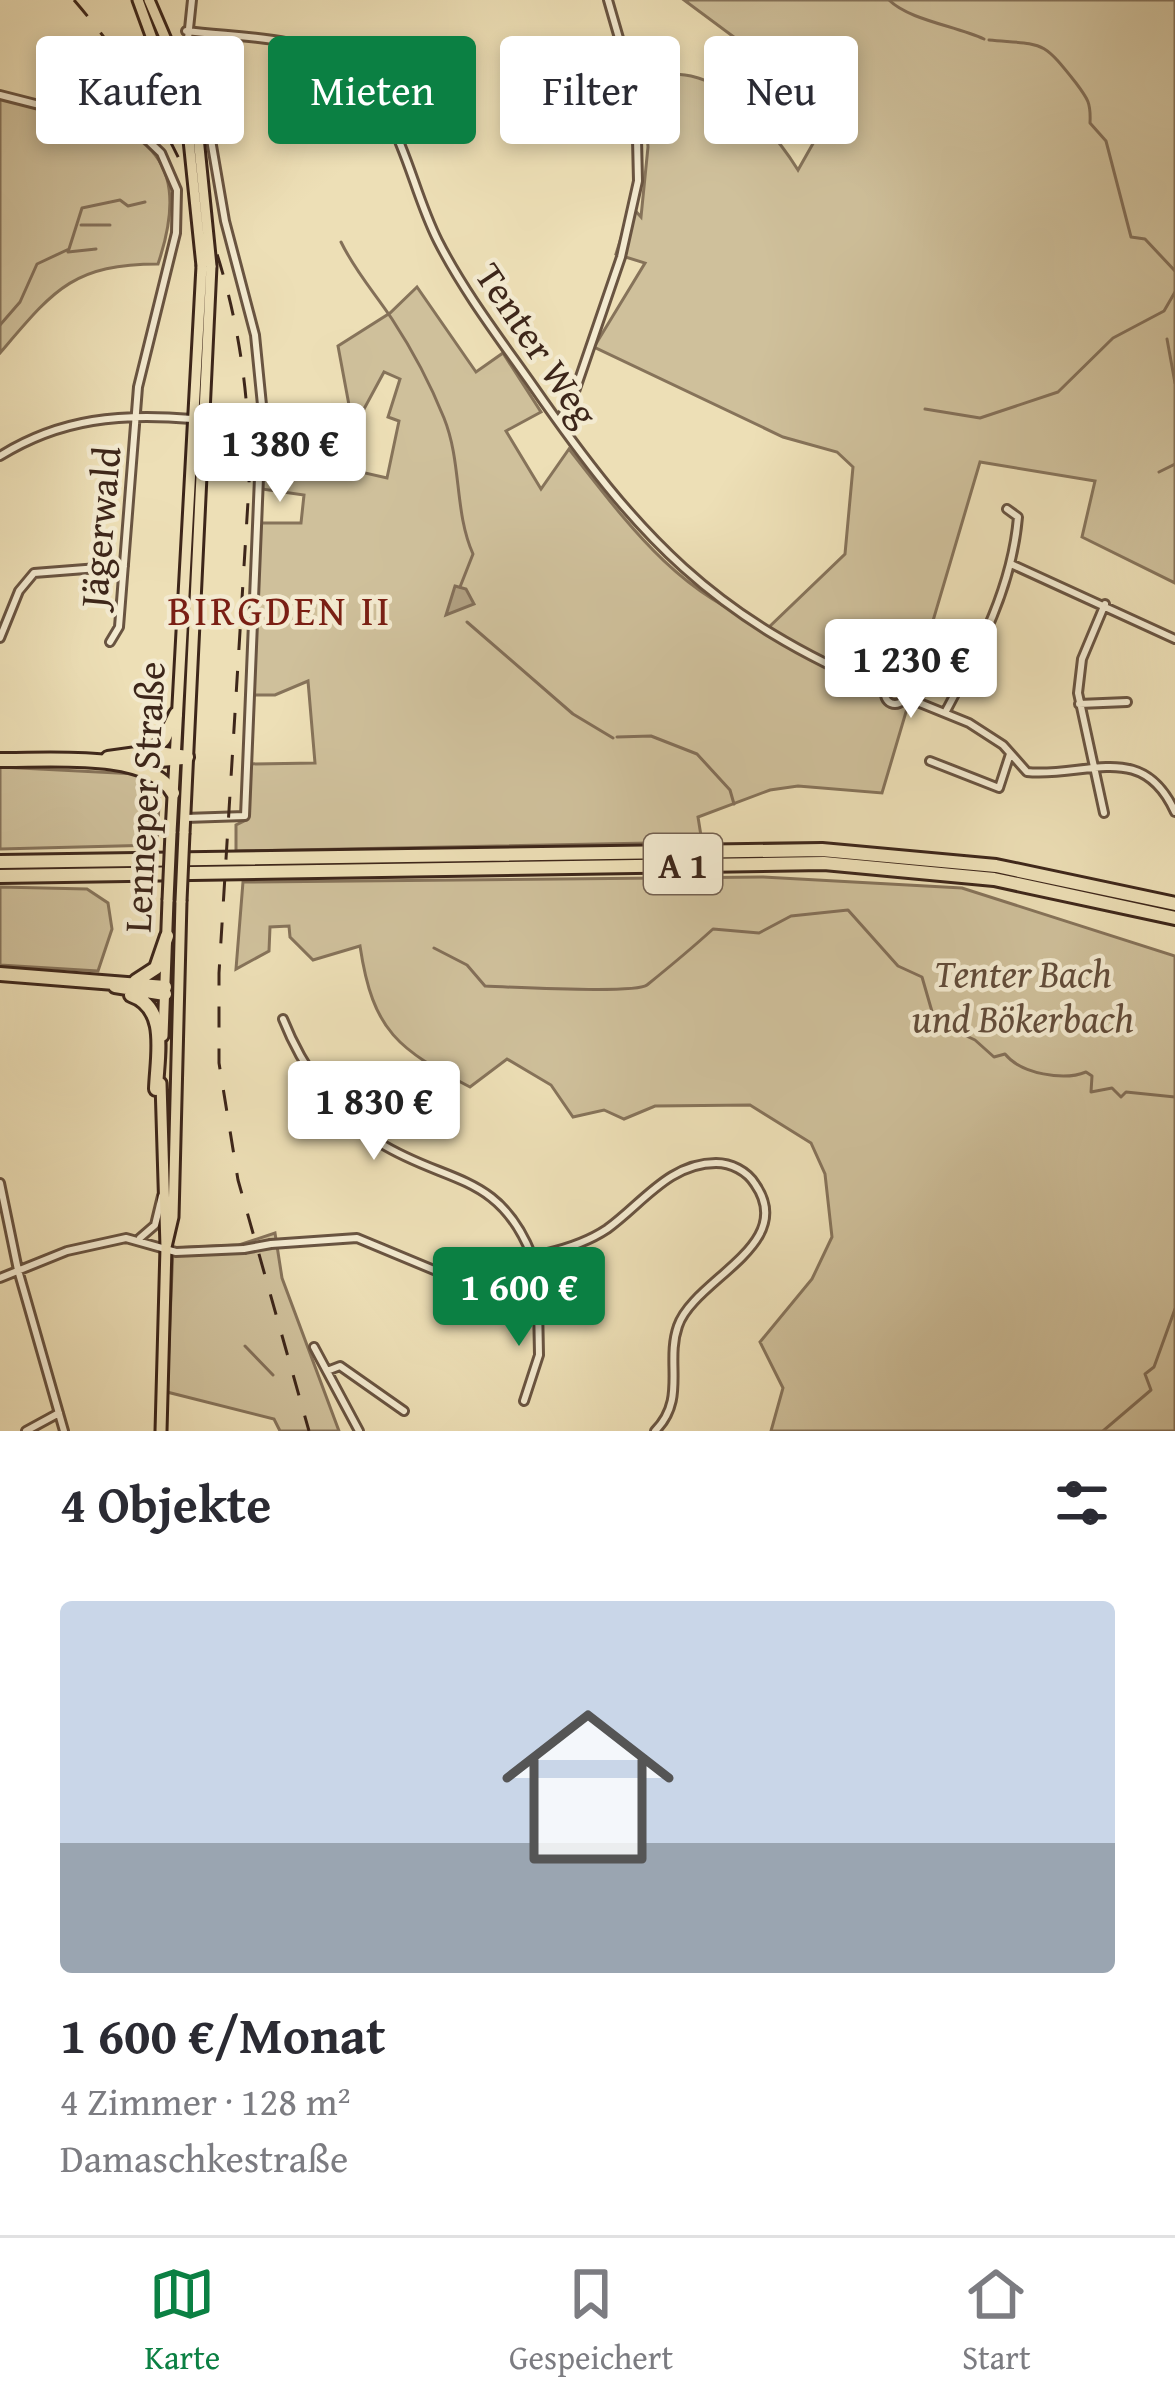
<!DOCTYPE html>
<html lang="de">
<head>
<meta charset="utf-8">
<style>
	:root { --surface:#fff; --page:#f7f7f7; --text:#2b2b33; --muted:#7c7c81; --line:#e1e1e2; --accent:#0b8043 }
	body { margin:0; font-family:"Gentium Book Plus",serif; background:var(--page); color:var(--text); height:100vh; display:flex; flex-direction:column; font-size:45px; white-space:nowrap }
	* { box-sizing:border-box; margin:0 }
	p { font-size:39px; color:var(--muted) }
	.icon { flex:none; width:66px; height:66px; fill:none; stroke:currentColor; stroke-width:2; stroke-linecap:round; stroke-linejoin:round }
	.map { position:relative; height:1431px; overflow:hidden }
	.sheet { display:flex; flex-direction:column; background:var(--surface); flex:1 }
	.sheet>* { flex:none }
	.top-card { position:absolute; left:36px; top:36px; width:1104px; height:108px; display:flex; gap:24px }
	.price { position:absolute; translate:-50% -102px; padding:0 27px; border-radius:12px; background:#fff; color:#222; font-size:39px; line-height:78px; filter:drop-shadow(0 3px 6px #0008) }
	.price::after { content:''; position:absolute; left:50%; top:72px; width:36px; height:27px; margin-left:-18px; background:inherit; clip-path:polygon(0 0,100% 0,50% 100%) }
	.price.on { background:var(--accent); color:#fff }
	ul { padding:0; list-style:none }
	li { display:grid; align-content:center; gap:24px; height:636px; padding:0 60px }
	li+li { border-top:3px solid var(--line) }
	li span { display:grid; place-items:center; height:372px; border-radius:12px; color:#555 }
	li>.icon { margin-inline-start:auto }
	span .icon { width:216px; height:216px; fill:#fffc; stroke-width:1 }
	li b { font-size:51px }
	h2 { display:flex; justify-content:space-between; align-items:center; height:144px; padding:0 60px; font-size:51px }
	.chip { padding:0 42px; border-radius:12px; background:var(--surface); box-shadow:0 6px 18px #0003; font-size:42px; line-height:108px }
	.chip.on { background:var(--accent); color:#fff }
	.dock { display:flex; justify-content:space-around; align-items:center; height:168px; border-top:3px solid var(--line); background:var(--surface); font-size:33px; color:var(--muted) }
	.dock a { display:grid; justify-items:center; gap:6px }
	.dock .on { color:var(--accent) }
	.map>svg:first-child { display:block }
</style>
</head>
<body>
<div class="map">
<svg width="1175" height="1431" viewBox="0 0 1175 1431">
	<rect width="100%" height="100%" fill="#eddfb6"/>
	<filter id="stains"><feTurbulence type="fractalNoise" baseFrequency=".00167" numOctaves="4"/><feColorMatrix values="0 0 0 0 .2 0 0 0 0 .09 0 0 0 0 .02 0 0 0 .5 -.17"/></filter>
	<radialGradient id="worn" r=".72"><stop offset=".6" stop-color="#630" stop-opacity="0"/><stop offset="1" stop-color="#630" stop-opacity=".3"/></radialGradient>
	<path fill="#cfc09b" stroke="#86735a" stroke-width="3" d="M684,0H1175V583L1082,537L1095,481L980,462L882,793L798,786L770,790L698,817L702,842L236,851V825L246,820V764L315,763L308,681L275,695H250L260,523H301L304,495L262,489L264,450L387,478L399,421L388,417L400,379L384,372L364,409L349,405L338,346L390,313L417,287L476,372L503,353L541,412L506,431L541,489L569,449C628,524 677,594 769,627L845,554L853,467L837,452L783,437L594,347L645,263L616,254L631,206L641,217L648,147L642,73C658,74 675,73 691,76C734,85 776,135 798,170L832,110Z
		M0,97C105,123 205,124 158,264C72,264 53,291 0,353Z
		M0,767L137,774L160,783L157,845L0,849Z
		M763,877L962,888L1175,956V1431H771L783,1388L760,1342L812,1279L832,1237L825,1174L811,1143L750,1105L655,1106L624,1119L604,1110L573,1117L551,1085L507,1059L470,1087C399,1049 373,1033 360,946L313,960L290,937L289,926L270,927L269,951L236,969L243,882Z
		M0,887L87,889L108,903L112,929L98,971L0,965Z
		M275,1233L282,1278L339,1431H280L274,1419L167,1392L173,1248L239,1245Z"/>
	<path fill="#b1a081" stroke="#836f58" stroke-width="3" d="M455,586L466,589L474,604L446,615Z"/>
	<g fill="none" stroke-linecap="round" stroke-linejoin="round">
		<path stroke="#836f58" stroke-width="3" d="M889,0C909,20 956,26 984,39
			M989,40C1045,45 1041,39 1076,83C1088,99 1091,103 1090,123L1106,141L1131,237L1145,239L1175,271
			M81,225H110
			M341,242C355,271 374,292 392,319C413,351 430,383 444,418C462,463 454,511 473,554L460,587
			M68,252L96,249
			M0,325L20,302L37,264L69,249L82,208L120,200L128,206L145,202
			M1167,339L1175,383
			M925,409L980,418L1058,392L1113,338L1164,311L1175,292
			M1159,472L1175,464
			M467,622L573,714L613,738
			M617,737L651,736L697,754L730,790L734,804
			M434,948L467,965L485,986C509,987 636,994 647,985C668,968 691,949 713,929L759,933L791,916L848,910L898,966L922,977L933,1015H940L943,1025L975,1040L994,1057L1005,1054C1021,1074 1064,1081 1086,1072L1092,1076L1091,1092L1112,1088L1121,1097L1126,1092L1175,1097
			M245,1346L273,1375
			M1103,1431L1151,1390L1145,1374L1154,1367L1175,1309"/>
		<g stroke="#695441" stroke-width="12">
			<path id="minor" d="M186,31C238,38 301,34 345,66C402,108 408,182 438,241C464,292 500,339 533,386C637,536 713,619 885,690
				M0,95L137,130L161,153L177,190L176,233L138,387L119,627L110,642
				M558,421L571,403L621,257L638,181L636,97L608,0
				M0,456C61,418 122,413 192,419
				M1011,564L1175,639
				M0,638L19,591L34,573L124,566
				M885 694a10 10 0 1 1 20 0a10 10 0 1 1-20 0Z
				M905,697L969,723L1003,745L1027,772C1086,778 1142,739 1175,812
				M1079,704L1127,702
				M946,711C979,649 1012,588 1018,517L1007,509
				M930,761L999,788L1010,754
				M1104,813L1078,693L1082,659L1105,604
				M185,818L245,816L262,405L255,335L225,221L204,99L187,48L192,0
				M283,1019C302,1067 335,1115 380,1143C446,1184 499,1172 532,1256
				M0,1183L18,1270L64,1431
				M140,1238L155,1225L162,1196
				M271,1244L357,1238L458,1280L534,1281
				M547,1253C569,1248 589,1241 607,1229C642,1204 669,1163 716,1163C731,1163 747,1171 755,1184C798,1245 694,1279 678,1326C665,1363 687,1399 655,1431
				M547,1253V1301L538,1304L532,1256Z
				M0,1278L67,1251L126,1238L176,1252L244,1249
				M314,1347L359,1431
				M327,1371L340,1366L404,1411
				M524,1401L539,1355L538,1304
				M26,1431L59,1413"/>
		</g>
		<g stroke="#3d261a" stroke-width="15">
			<path id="primary" d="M138,0L189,140
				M149,0L176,63L198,137
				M171,833L202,266
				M184,833L211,266
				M163,1036L168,900
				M161,1083L166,1247L161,1431
				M166,1247L173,1217L181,901"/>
		</g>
		<g stroke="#3d261a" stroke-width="18">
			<path id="motorway" d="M151,752L164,739L176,714
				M108,758L151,752L187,757
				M0,760C45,761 148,750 173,793
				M126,763L183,758
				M0,862L822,850L996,866L1175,904
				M0,876L824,863L994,879L1175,918
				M0,974L165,987
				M136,981L156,968L167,936
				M115,986L165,994
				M131,995C169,1008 157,1056 156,1089"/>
		</g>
		<use href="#minor" stroke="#f3ead0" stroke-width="6"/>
		<use href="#primary" stroke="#eddfb6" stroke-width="9"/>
		<use href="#motorway" stroke="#eddfb6" stroke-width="12"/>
		<path stroke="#3d261a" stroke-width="3" stroke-dasharray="21 21" stroke-linecap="butt" d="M74,0C193,139 253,303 249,485L219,973V1063L238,1180L309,1431"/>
		<g stroke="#695441" stroke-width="12" stroke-linecap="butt">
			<path id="minor-bridge" d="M244,1249L271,1244"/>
		</g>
		<g stroke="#3d261a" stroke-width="15" stroke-linecap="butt">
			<path id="primary-bridge" d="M198,137L211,266
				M189,140L202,266
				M168,900L171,833
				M181,901L184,833"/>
		</g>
		<use href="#minor-bridge" stroke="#f3ead0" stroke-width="6"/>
		<use href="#primary-bridge" stroke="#eddfb6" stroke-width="9"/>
	</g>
	<g text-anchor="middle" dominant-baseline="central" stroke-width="9" stroke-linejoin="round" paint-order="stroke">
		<rect fill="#f3ead0" stroke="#746151" stroke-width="3" x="644" y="834" width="78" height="60" rx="9"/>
		<g font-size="36" font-weight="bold" fill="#3d261a">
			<text x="683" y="864">A 1</text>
		</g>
		<g font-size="39" fill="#3d261a" stroke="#f3ead0">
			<text transform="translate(538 344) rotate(56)">Tenter Weg</text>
			<text transform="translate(99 527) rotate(-85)">Jägerwald</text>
			<text transform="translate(143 797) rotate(-87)">Lenneper Straße</text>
		</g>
		<g font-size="39" font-style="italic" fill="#624c3a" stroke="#f3ead0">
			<text x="1023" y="972">Tenter Bach<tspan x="1023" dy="45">und Bökerbach</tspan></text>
		</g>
		<g font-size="42" letter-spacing="3" fill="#7a1f14" stroke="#f3ead0">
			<text x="280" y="609">BIRGDEN II</text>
		</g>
	</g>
	<rect width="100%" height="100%" filter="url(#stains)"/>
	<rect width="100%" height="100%" fill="url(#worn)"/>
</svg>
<b class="price" style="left:280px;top:505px">1 380 €</b>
<b class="price" style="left:911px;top:721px">1 230 €</b>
<b class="price" style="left:374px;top:1163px">1 830 €</b>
<b class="price on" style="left:519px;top:1349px">1 600 €</b>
<div class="top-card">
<a class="chip">Kaufen</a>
<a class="chip on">Mieten</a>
<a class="chip">Filter</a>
<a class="chip">Neu</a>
</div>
</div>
<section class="sheet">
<h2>4 Objekte<svg class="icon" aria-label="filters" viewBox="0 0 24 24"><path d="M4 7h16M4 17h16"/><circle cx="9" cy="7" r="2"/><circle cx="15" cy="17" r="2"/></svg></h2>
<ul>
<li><span style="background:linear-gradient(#c9d6e8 65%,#9aa5b1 0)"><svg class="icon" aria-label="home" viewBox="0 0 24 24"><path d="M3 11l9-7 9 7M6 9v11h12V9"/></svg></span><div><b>1 600 €/Monat</b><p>4 Zimmer · 128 m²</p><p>Damaschkestraße</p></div></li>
</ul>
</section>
<nav class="dock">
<a class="on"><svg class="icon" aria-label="map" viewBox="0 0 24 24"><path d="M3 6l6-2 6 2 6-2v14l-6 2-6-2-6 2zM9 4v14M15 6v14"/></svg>Karte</a>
<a><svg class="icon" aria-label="saved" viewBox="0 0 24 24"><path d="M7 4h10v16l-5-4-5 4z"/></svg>Gespeichert</a>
<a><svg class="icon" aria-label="home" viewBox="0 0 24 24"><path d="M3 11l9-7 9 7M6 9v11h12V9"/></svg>Start</a>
</nav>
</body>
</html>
